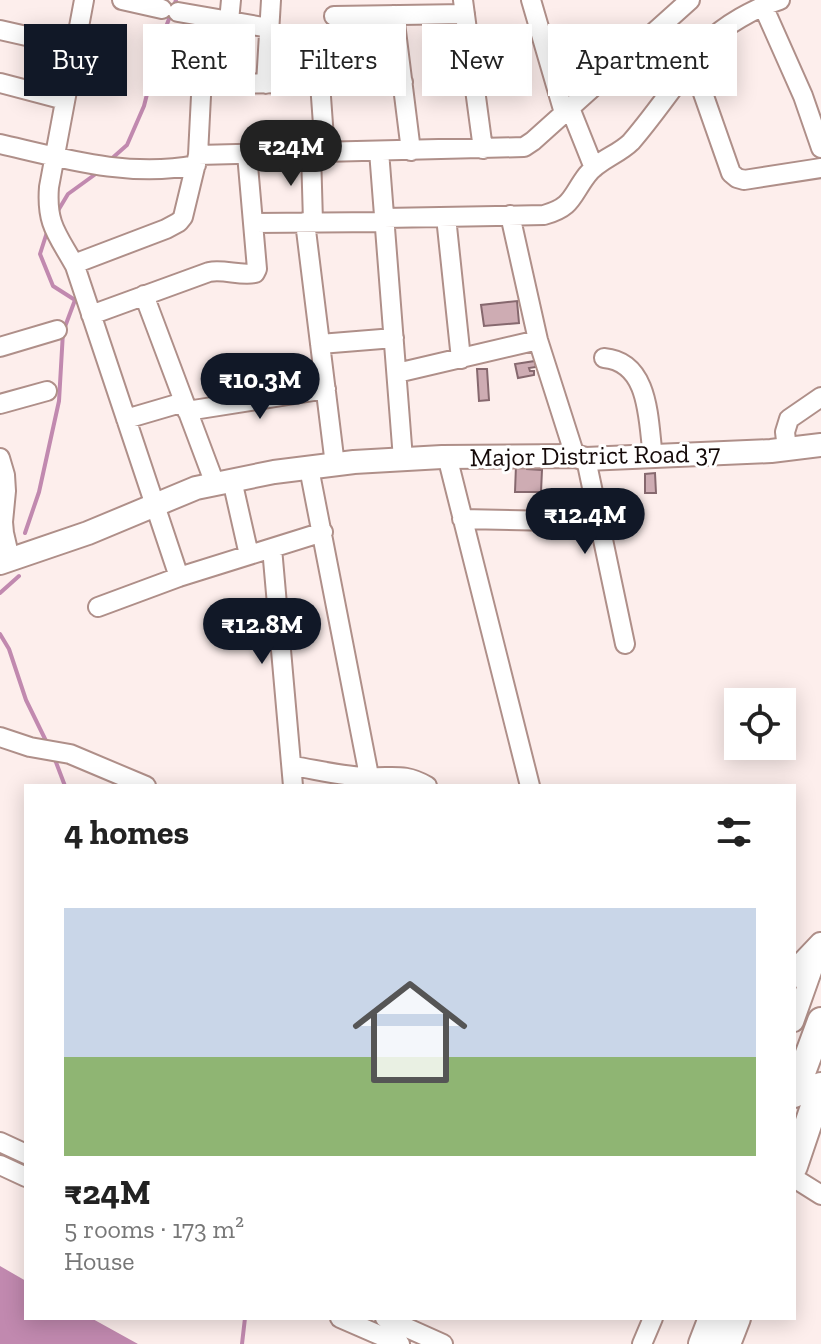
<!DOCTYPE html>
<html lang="en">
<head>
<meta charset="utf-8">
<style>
	:root { --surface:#fff; --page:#f2f2f2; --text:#222; --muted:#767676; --accent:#111827 }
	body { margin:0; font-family:"Zilla Slab",serif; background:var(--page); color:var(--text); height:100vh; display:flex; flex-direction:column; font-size:30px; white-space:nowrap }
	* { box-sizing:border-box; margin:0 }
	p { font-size:26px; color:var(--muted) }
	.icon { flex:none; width:44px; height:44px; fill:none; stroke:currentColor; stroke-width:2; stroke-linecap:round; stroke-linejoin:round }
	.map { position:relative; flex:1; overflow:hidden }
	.panel { position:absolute; left:24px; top:784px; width:772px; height:536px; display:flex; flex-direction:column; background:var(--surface); border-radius:0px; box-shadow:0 4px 20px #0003 }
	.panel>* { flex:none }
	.guide { position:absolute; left:24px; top:24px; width:774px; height:72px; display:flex; gap:16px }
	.tools { position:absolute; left:724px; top:688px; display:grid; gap:16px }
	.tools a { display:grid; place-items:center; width:72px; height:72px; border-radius:0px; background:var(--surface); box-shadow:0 4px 20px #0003; font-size:40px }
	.price { position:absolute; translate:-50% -68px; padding:0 18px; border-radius:28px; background:var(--accent); color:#fff; font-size:26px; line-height:52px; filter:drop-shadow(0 2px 4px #0008) }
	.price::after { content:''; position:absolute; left:50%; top:48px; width:24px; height:18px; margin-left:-12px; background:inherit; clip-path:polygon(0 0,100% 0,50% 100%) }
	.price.current { background:#222; color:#fff }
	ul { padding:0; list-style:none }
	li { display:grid; align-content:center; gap:16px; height:424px; padding:0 40px }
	li span { display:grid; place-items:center; height:248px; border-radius:0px; color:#555 }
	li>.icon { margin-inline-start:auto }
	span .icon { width:144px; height:144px; fill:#fffc; stroke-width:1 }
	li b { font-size:34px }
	h2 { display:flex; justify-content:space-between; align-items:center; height:96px; padding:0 40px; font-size:34px }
	.pill { padding:0 28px; border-radius:0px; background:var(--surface); box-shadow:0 4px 20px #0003; font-size:28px; line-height:72px }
	.pill.current { background:var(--accent); color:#fff }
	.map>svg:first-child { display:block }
</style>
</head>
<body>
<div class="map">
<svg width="821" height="1344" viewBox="0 0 821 1344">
	<rect width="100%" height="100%" fill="#fdeeec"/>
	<path fill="#c189af" d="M0,1266L26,1281V1318H91L138,1344H0Z"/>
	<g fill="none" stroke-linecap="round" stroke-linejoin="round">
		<path stroke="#c189af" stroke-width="4" d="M109,161L127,145L144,106L160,43L176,0
			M56,214L68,194L97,173
			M25,533L39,492L59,401L63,332L75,300L53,286L40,254L48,229
			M0,593L19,576
			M0,634L9,649L26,700L48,745
			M54,757L65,786
			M242,1344L245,1318"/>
	</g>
	<path fill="#ceacb3" stroke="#86686e" stroke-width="2" d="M517,301L519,323L484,326L481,305Z
		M535,361L536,367L529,368L530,371H534V375L518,378L515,364Z
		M477,369H487L489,400L479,401Z
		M516,465H527V469L542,470L541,492H515Z
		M655,473L656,493H645V474Z"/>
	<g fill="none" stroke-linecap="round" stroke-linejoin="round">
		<g stroke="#af8f89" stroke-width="22">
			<path id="minor" d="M84,0L49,187C46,225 58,235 75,266L179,577
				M122,0L162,9
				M463,0L483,149
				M531,0L564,113
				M763,6L803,96L821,148
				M178,12L269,28
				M394,15L411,151
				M334,16L465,14
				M229,21L231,0
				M0,30L75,47
				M692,62L731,173L737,178L744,180L821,168
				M0,83L65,100
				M320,83L325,152
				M202,84L403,82
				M266,84L271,0
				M570,108L594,168
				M0,144C65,159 129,178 196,165
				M379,151L403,459
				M311,152L313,222
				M198,155L524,147L533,141L690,0
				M510,215L538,340L575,456
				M446,217L461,359
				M384,218L544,215C573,207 571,196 587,175C598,160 618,155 631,142C650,120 667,96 684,73C691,63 697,52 706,44C724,25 755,8 780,0
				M305,222L335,465
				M253,223L385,222
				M74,264L166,229L179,222L183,217L198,155L205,17
				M144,295L215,484
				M91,315L209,272C224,269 240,276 255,273L257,269L247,154
				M320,344L394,338
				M0,347L57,330
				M604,358C651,362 648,423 653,457
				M397,373L538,340
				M0,404L47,391
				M187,411L326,389
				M126,419L184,402
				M787,449L785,432L789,419L821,397
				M447,456L530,786
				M0,458L5,475L6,491L3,522L4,533L10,559
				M586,459L625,644
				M309,468L371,786
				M232,480L249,555
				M462,519L599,522
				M272,548L293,786
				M98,607L179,577L323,532
				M0,737L30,747L70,754L146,786
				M293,766C318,770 345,777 370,777C393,778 405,773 427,786
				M794,978L801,962L820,942
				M794,1022L821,946
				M0,1142L26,1154
				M0,1165L26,1177
				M794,1178L821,1195
				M340,1318L400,1344
				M385,1318L443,1344
				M642,1344L653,1318"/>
		</g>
		<g stroke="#af8f89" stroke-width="26">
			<path id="major" d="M0,563L88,533L196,488L274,472L354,462L442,457L575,456L586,459L771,451L821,445"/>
		</g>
		<g stroke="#af8f89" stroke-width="30">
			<path id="highway" d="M794,1094L821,1021
				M794,1166L821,1086
				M702,1344L712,1318
				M727,1344L737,1318"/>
		</g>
		<use href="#minor" stroke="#fff" stroke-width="18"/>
		<use href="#major" stroke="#fff" stroke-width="22"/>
		<use href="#highway" stroke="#fff" stroke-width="26"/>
	</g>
	<g text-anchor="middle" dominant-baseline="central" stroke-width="6" stroke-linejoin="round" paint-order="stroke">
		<g font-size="26" fill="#140908" stroke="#fff">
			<text transform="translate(595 455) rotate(-1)">Major District Road 37</text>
		</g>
	</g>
</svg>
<div class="tools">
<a><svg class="icon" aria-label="locate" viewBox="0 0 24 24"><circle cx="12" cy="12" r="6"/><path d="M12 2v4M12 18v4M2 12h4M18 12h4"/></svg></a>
</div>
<b class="price current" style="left:291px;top:188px">₹24M</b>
<b class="price" style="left:260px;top:421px">₹10.3M</b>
<b class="price" style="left:585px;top:556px">₹12.4M</b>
<b class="price" style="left:262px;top:666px">₹12.8M</b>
<div class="guide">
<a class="pill current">Buy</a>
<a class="pill">Rent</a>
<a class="pill">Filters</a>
<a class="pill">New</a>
<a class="pill">Apartment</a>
</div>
<section class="panel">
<h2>4 homes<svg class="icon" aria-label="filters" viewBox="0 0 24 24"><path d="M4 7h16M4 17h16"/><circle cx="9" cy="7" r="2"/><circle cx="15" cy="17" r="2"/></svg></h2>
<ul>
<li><span style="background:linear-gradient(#c9d6e8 60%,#8fb573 0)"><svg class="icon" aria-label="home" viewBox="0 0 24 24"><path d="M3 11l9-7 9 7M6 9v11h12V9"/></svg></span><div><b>₹24M</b><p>5 rooms · 173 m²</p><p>House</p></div></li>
</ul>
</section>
</div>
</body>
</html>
